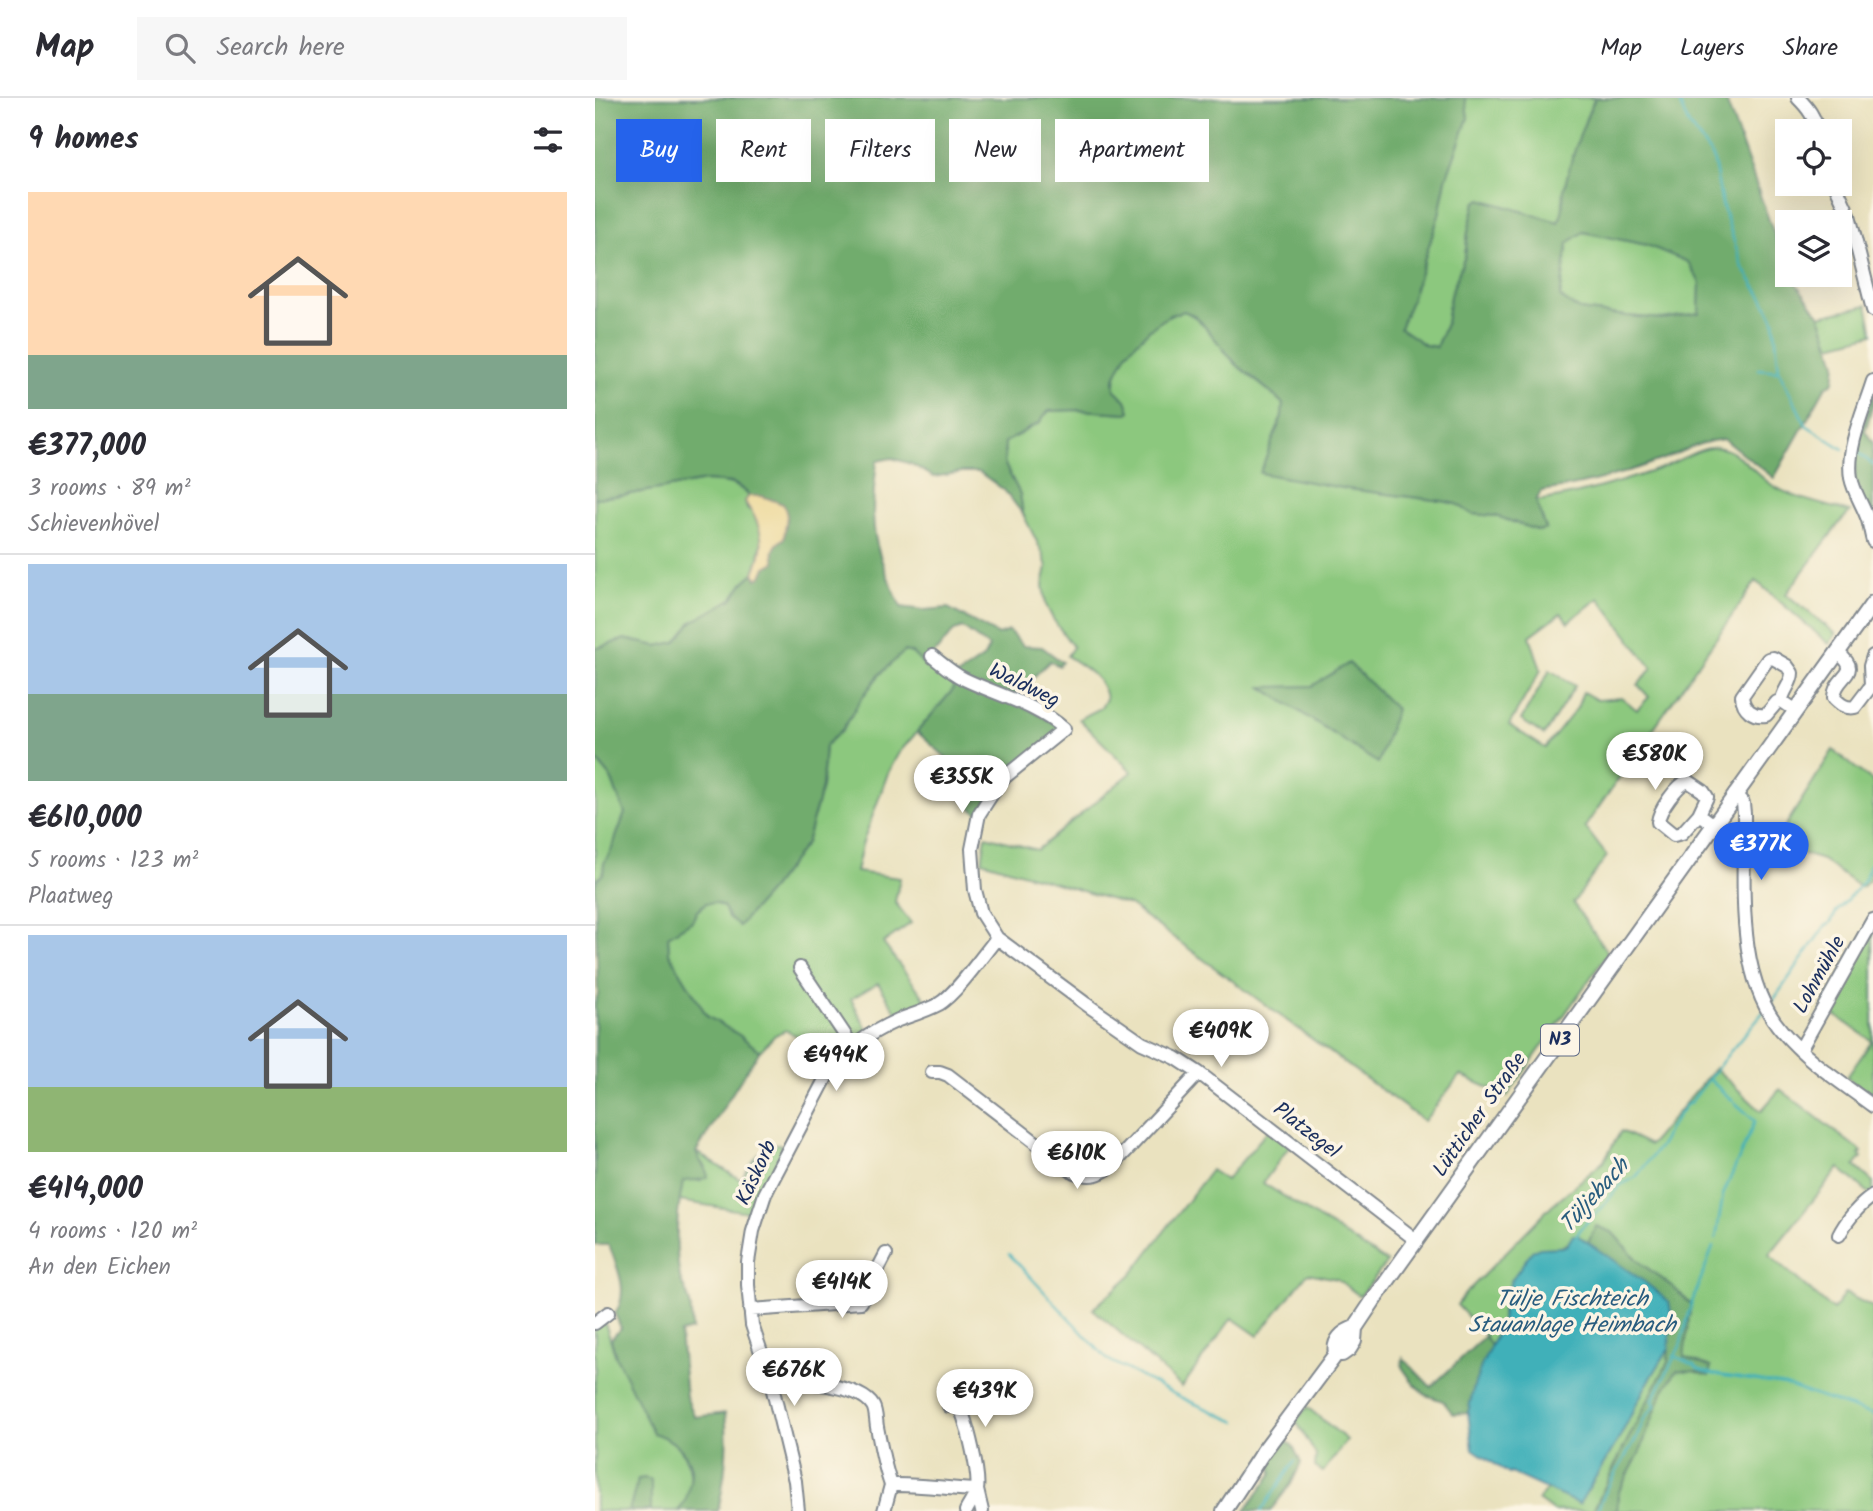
<!DOCTYPE html>
<html lang="en">
<head>
<meta charset="utf-8">
<style>
	:root { --surface:#fff; --page:#f7f7f7; --text:#2b2b33; --muted:#7c7c81; --line:#e1e1e2; --accent:#2563eb }
	body { margin:0; font-family:Kalam,sans-serif; background:var(--page); color:var(--text); height:100vh; display:flex; flex-direction:column; font-size:26px; white-space:nowrap }
	* { box-sizing:border-box; margin:0 }
	p { font-size:23px; color:var(--muted) }
	.icon { flex:none; width:38px; height:38px; fill:none; stroke:currentColor; stroke-width:2; stroke-linecap:round; stroke-linejoin:round }
	.map { position:relative; flex:1; overflow:hidden }
	.sheet { display:flex; flex-direction:column; background:var(--surface); width:595px }
	.sheet>* { flex:none }
	.guide { position:absolute; left:21px; top:21px; width:665px; height:63px; display:flex; gap:14px }
	.controls { position:absolute; left:1180px; top:21px; display:grid; gap:14px }
	.controls a { display:grid; place-items:center; width:77px; height:77px; border-radius:0px; background:var(--surface); box-shadow:0 7px 28px #0002; font-size:35px }
	.price { position:absolute; translate:-50% -60px; padding:0 16px; border-radius:24px; background:#fff; color:#222; font-size:23px; line-height:46px; filter:drop-shadow(0 2px 4px #0008) }
	.price::after { content:''; position:absolute; left:50%; top:42px; width:21px; height:16px; margin-left:-10px; background:inherit; clip-path:polygon(0 0,100% 0,50% 100%) }
	.price.active { background:var(--accent); color:#fff }
	ul { padding:0; list-style:none }
	li { display:grid; align-content:center; gap:14px; height:371px; padding:0 28px }
	li+li { border-top:2px solid var(--line) }
	li span { display:grid; place-items:center; height:217px; border-radius:0px; color:#555 }
	li>.icon { margin-inline-start:auto }
	span .icon { width:126px; height:126px; fill:#fffc; stroke-width:1 }
	li b { font-size:30px }
	h2 { display:flex; justify-content:space-between; align-items:center; height:84px; padding:0 28px; font-size:30px }
	.tag { padding:0 24px; border-radius:0px; background:var(--surface); box-shadow:0 7px 28px #0002; font-size:24px; line-height:63px }
	.tag.active { background:var(--accent); color:#fff }
	header { display:flex; align-items:center; gap:42px; box-sizing:border-box; height:98px; padding:0 35px; background:var(--surface); border-bottom:2px solid var(--line) }
	header strong { font-size:33px }
	nav { display:flex; gap:38px; margin-inline-start:auto; font-size:24px }
	.search { width:490px; height:63px; background:var(--page); display:flex; align-items:center; gap:18px; box-sizing:border-box; padding:0 24px; border-radius:0px; color:var(--muted); font-size:26px }
	main { display:flex; flex:1; min-height:0 }
	.map>svg:first-child { display:block }
</style>
</head>
<body>
<header>
<strong>Map</strong>
<div class="search"><svg class="icon" aria-label="search" viewBox="0 0 24 24"><circle cx="10" cy="10" r="6"/><path d="M15 15l6 6"/></svg>Search here</div>
<nav><a>Map</a><a>Layers</a><a>Share</a></nav>
</header>
<main>
<section class="sheet">
<h2>9 homes<svg class="icon" aria-label="filters" viewBox="0 0 24 24"><path d="M4 7h16M4 17h16"/><circle cx="9" cy="7" r="2"/><circle cx="15" cy="17" r="2"/></svg></h2>
<ul>
<li><span style="background:linear-gradient(#ffd9b3 75%,#7fa58c 0)"><svg class="icon" aria-label="home" viewBox="0 0 24 24"><path d="M3 11l9-7 9 7M6 9v11h12V9"/></svg></span><div><b>€377,000</b><p>3 rooms · 89 m²</p><p>Schievenhövel</p></div></li>
<li><span style="background:linear-gradient(#a9c7e8 60%,#7fa58c 0)"><svg class="icon" aria-label="home" viewBox="0 0 24 24"><path d="M3 11l9-7 9 7M6 9v11h12V9"/></svg></span><div><b>€610,000</b><p>5 rooms · 123 m²</p><p>Plaatweg</p></div></li>
<li><span style="background:linear-gradient(#a9c7e8 70%,#8fb573 0)"><svg class="icon" aria-label="home" viewBox="0 0 24 24"><path d="M3 11l9-7 9 7M6 9v11h12V9"/></svg></span><div><b>€414,000</b><p>4 rooms · 120 m²</p><p>An den Eichen</p></div></li>
</ul>
</section>
<div class="map">
<svg width="1278" height="1413" viewBox="0 0 1278 1413">
	<rect width="100%" height="100%" fill="#fcf5e5"/>
	<filter id="ink" filterUnits="userSpaceOnUse"><feTurbulence type="fractalNoise" baseFrequency=".0143" numOctaves="2"/><feDisplacementMap in="SourceGraphic" scale="14" xChannelSelector="R" yChannelSelector="G"/><feConvolveMatrix kernelMatrix="1 2 1 2 8 2 1 2 1" color-interpolation-filters="sRGB"/></filter>
	<filter id="wash" filterUnits="userSpaceOnUse"><feTurbulence type="fractalNoise" baseFrequency=".00686" numOctaves="4" result="noise"/><feDisplacementMap in="SourceGraphic" scale="28" xChannelSelector="R" yChannelSelector="G"/><feGaussianBlur stdDeviation="1.57" result="paint"/><feColorMatrix in="noise" values="0 0 0 0 0 0 0 0 0 0 0 0 0 0 0 0 0 1.4 0 .05"/><feComposite in="paint" operator="in"/></filter>
	<g filter="url(#wash)">
		<rect width="100%" height="100%" fill="#eae2bf"/>
		<path fill="#8cc87e" stroke="#547c6e" stroke-width="2" fill-rule="evenodd" d="M870,0H1000L991,20L983,46L969,93L968,115L963,124L886,101L880,105L873,134L870,158L855,198L851,226L841,249L830,247L805,230L815,205L844,117L851,81L873,20Z
			M988,134L1052,147L1094,164L1105,185L1104,215L1068,221L1032,218L985,212L965,199L973,145Z
			M1272,207L1278,236L1236,247L1225,218Z
			M589,213C613,223 624,250 642,267C657,281 674,291 688,306L687,318L666,375L753,391L847,403L862,406L877,416L901,418L944,433L951,430L941,403C980,398 1023,385 1061,372C1080,366 1107,346 1126,350C1145,354 1159,374 1174,385C1195,400 1230,407 1255,414L1246,423L1191,496L1241,536L1234,546L1161,483L990,729L1012,758L978,805L1013,855L912,998L865,977L829,1023L534,807L387,763L391,738L442,752L537,674L484,621L506,610L511,601C509,580 489,569 472,558L478,549L458,521L451,507L448,487L452,469L448,456L428,416L425,396L409,365L410,344C423,339 432,330 445,325L447,320L454,313L483,312L532,315L535,313L531,302L520,292C518,256 557,221 589,213ZM1004,500L1057,570L1043,587L1054,599L1042,612L1027,600L1002,602L988,594L982,610L950,650L914,627L946,572L935,538L966,515L973,524ZM717,588L783,664L668,590Z
			M111,383C128,384 142,384 154,398L150,404L152,410L158,415L168,438L164,459L159,475L149,484L138,501L97,524L81,544L62,548L30,541L0,551V400L29,397Z
			M310,553L317,555L331,569L359,586L357,593L303,656L293,675L267,747L261,774L305,780L300,804L316,825L288,845L334,906L304,918L283,885L256,901L274,935L240,960L191,932L180,937L165,953L144,937L112,918L74,855L73,838L97,823L102,813L111,805H121L129,809L133,819L144,827L177,790L211,745L227,689L230,648L248,631L266,601L285,576L302,558Z
			M955,572L980,588L949,637L926,622Z
			M1238,652L1278,684V768L1275,775L1278,779L1266,790L1227,762L1179,746Z
			M0,660L15,678L30,715L16,753L9,765L8,776L2,781L0,790Z
			M1278,828V995L1275,999L1252,979L1277,943L1231,911Z
			M1120,970L1166,1013L1185,991L1267,1054L1264,1057L1267,1059L1260,1068L1278,1084V1094L1274,1095L1244,1070L1174,1157L1238,1212L1250,1195L1278,1209V1413H1022L1023,1395L1044,1356L1067,1295L1082,1272L1098,1273L1114,1277L1097,1263L1088,1259L1096,1206L1079,1190L1043,1163L1017,1134L1001,1128L993,1145L982,1137C963,1156 959,1146 937,1153L907,1211V1225L896,1248L890,1237L862,1207L870,1196L957,1107L1008,1064L1026,1033L1055,1047Z
			M675,1030L696,1046L668,1085L792,1164L765,1198L742,1181L713,1175L663,1238L637,1220L587,1289L498,1211L536,1177L616,1072L631,1082Z
			M180,1046H185L188,1050L159,1115L84,1103L87,1084L94,1081L105,1083L111,1069L103,1062L101,1054L146,1082C156,1066 162,1053 180,1046Z
			M10,1225L21,1259L67,1338C96,1350 106,1391 83,1413H0V1230Z
			M1074,1250L1073,1264L1030,1347L998,1413H958L943,1402L952,1391L984,1406L1025,1339L1048,1293Z
			M712,1309L752,1342L728,1374L720,1369L721,1357L701,1323Z"/>
		<path fill="#71ac6d" stroke="#466e66" stroke-width="2" fill-rule="evenodd" d="M0,0H870L873,20L851,81L844,117L815,205L805,230L830,247L841,249L851,226L855,198L870,158L873,134L880,105L886,101L963,124C970,112 967,105 969,92C975,63 988,26 1000,0H1130L1192,172V177H1195L1225,218L1241,265L1239,283L1230,290L1179,380L1129,341C1100,344 1083,357 1057,365C1021,378 984,388 946,393L941,403L951,431L944,433L901,418L877,416L862,406L847,403L753,391L665,375L687,318L688,306L678,296L641,266L601,218L589,213L575,217L555,231L533,253L519,281L520,292L531,302L535,313L532,315L483,312L454,313L447,320L445,325C432,330 423,339 410,344L409,365L425,396L428,416L409,392L384,374H367L339,379L316,366L297,360L282,363C279,390 275,420 282,447C287,468 297,489 306,509L329,512L353,510L403,537L414,533L428,548L447,549L467,564L464,568L455,563L416,601L469,631L406,682L384,716L369,704L364,686L362,669L322,634L357,593L359,586L331,569L317,555L310,553L285,576L266,601L248,631L230,648L227,689L211,745L177,790L144,828L133,819L129,809L121,805H111L102,813L97,823L73,838L74,855L112,918L144,937L165,953C142,985 123,1020 101,1054C104,1065 111,1067 113,1079C104,1084 97,1081 88,1084C82,1114 79,1148 85,1179C86,1187 91,1191 93,1199C97,1208 96,1222 97,1232L85,1235L91,1299L100,1319L130,1315C134,1347 130,1381 123,1413H83C90,1406 93,1398 94,1388C95,1384 96,1376 96,1372C93,1352 75,1340 58,1335L21,1259L16,1241L26,1230L20,1216C35,1194 22,1169 14,1147H0V905L3,896L0,790L2,781L8,776L9,765L16,753L30,715L15,678L0,660V551L30,541L62,548L81,544L97,524L137,501L149,484L159,475L162,481L168,476L171,469L180,464C176,452 180,447 189,440L192,418L188,406L167,398H154L149,392L138,385L111,383L29,397L0,400ZM988,134L1052,147L1093,164L1105,185L1104,215L1068,221L1032,218L985,212L965,199L973,145ZM368,530L394,549L389,559L362,578L336,559L359,533Z
			M1278,293V306L1270,333L1278,345V429L1260,381V354Z
			M754,565L801,611L783,665L667,589L717,588Z
			M1001,1128L1017,1134L1043,1163L1079,1190L1096,1206L1089,1259L1116,1269L1114,1277L1098,1273L1082,1272L1067,1295L1044,1356L1023,1395L1022,1413H998L1030,1347L1073,1264L1076,1214L993,1145Z
			M890,1238L896,1248L879,1288L873,1315L858,1316L848,1303L831,1297L819,1286L807,1269L808,1260L836,1289Z
			M687,1339L698,1348L706,1365L696,1386L675,1413H650L677,1376L674,1358Z
			M50,1380L56,1382V1413H34L43,1381Z"/>
		<path fill="#eeda9e" stroke="#84847e" stroke-width="2" d="M154,398H167L188,406L190,409L192,418L189,440C180,447 176,452 180,464L171,469L168,476L163,481L159,475C168,453 170,440 159,418C157,413 152,409 150,403Z"/>
		<path fill="#3fb0b9" stroke="#2d708c" stroke-width="2" d="M978,1137H982L1051,1185L1074,1204L1076,1214L1074,1250L1048,1293L1025,1339L984,1406L916,1375L914,1376L878,1351L873,1315L879,1288L887,1266L907,1225L909,1201L917,1181L937,1153L945,1150L967,1149L972,1147Z"/>
		<g fill="none" stroke-linecap="round" stroke-linejoin="round">
			<path stroke="#3fb0b9" stroke-width="2.5" d="M1082,0L1094,27L1118,59L1127,106L1147,168L1169,202L1179,222L1184,273L1211,327L1248,351
				M1163,271L1184,273
				M1263,354L1278,367
				M1175,907L1230,828L1235,825L1242,813L1270,782L1274,768L1278,763
				M1114,981L1160,1023L1128,1097L1121,1140
				M980,1140L987,1129L1010,1106L1024,1088L1041,1079L1068,1044L1073,1032L1090,1008L1096,1004L1134,955L1169,913
				M414,1156L512,1261L587,1300L642,1324
				M1079,1258L1099,1267L1103,1271L1117,1276L1190,1287L1278,1317
				M666,1413L700,1363
				M1003,1413L1005,1405L1015,1385L1042,1339L1049,1321L1060,1308L1058,1302L1085,1248L1096,1207L1118,1149"/>
		</g>
	</g>
	<g filter="url(#ink)">
		<g fill="none" stroke-linecap="round" stroke-linejoin="round">
			<g stroke="#82888e" stroke-width="16">
				<path id="minor" d="M1203,0C1213,10 1220,19 1222,33
					M1240,86L1254,117L1278,212
					M1278,283C1269,312 1251,350 1256,380C1259,395 1268,407 1273,422C1275,429 1276,436 1278,443
					M1243,555C1270,576 1239,577 1239,600C1245,606 1251,611 1260,609L1276,588L1275,568L1278,558
					M337,558C347,566 357,575 369,581C402,597 441,606 469,631L406,682L384,716L377,751L380,792L386,815L402,840L491,906L547,945L581,960L604,975L821,1142
					M1187,603C1187,593 1197,586 1197,575L1192,568L1178,560L1173,561L1147,598C1148,611 1158,619 1171,617L1182,604L1187,603L1200,612
					M1140,696L1148,705L1149,715C1150,784 1139,878 1187,933C1212,963 1247,985 1278,1008
					M1104,716L1087,735L1079,737L1063,724C1064,712 1082,687 1093,683L1108,693L1112,699L1104,716L1119,727
					M205,870L258,949
					M1205,952L1278,822
					M337,974H345L353,977L479,1074C496,1080 505,1077 519,1066L604,975
					M1244,1137C1251,1123 1264,1107 1278,1098
					M155,1212L266,1204L291,1156
					M0,1225L13,1215
					M176,1284C198,1281 265,1286 278,1308C281,1313 281,1323 282,1329C286,1349 289,1368 296,1387C325,1386 353,1391 382,1392L387,1413
					M354,1308H364C372,1323 385,1377 382,1392C380,1399 374,1407 371,1413
					M203,1413L200,1383L176,1284L157,1227L153,1187V1164L158,1133L170,1096L234,974C251,951 276,934 303,922C317,917 331,913 344,906C361,896 388,857 402,840
					M289,1413L296,1387"/>
			</g>
			<g stroke="#82888e" stroke-width="18">
				<path id="major" d="M741,1256H747L754,1251L759,1243L760,1230L780,1200L1278,505
					M629,1413L668,1354L741,1256C738,1242 748,1234 760,1230"/>
			</g>
			<use href="#minor" stroke="#fff" stroke-width="12"/>
			<use href="#major" stroke="#fff" stroke-width="14"/>
		</g>
	</g>
	<g text-anchor="middle" dominant-baseline="central" stroke-width="7" stroke-linejoin="round" paint-order="stroke">
		<rect fill="#fcf5e5" stroke="#5e6a86" stroke-width="2" x="946" y="926.5" width="38" height="31" rx="5"/>
		<g font-size="19" font-weight="bold" fill="#1b2f5e">
			<text x="965" y="942">N3</text>
		</g>
		<g font-size="21" fill="#1b2f5e" stroke="#fcf5e5">
			<text transform="translate(429 588) rotate(26)">Waldweg</text>
			<text transform="translate(1225 877) rotate(-61)">Lohmühle</text>
			<text transform="translate(885 1017) rotate(-55)">Lütticher Straße</text>
			<text transform="translate(711 1033) rotate(38)">Platzegel</text>
			<text transform="translate(162 1075) rotate(-65)">Käskorb</text>
		</g>
		<g font-size="23" font-style="italic" fill="#285c7e" stroke="#fcf5e5">
			<text transform="translate(1000 1098) rotate(-48)">Tüljebach</text>
			<text x="977" y="1202">Tülje Fischteich<tspan x="977" dy="26">Stauanlage Heimbach</tspan></text>
		</g>
	</g>
</svg>
<div class="controls">
<a><svg class="icon" aria-label="locate" viewBox="0 0 24 24"><circle cx="12" cy="12" r="6"/><path d="M12 2v4M12 18v4M2 12h4M18 12h4"/></svg></a>
<a><svg class="icon" aria-label="layers" viewBox="0 0 24 24"><path d="M12 4l9 5-9 5-9-5zM3 14l9 5 9-5"/></svg></a>
</div>
<b class="price" style="left:1060px;top:694px">€580K</b>
<b class="price" style="left:367px;top:717px">€355K</b>
<b class="price active" style="left:1166px;top:784px">€377K</b>
<b class="price" style="left:626px;top:971px">€409K</b>
<b class="price" style="left:241px;top:995px">€494K</b>
<b class="price" style="left:482px;top:1093px">€610K</b>
<b class="price" style="left:247px;top:1222px">€414K</b>
<b class="price" style="left:199px;top:1310px">€676K</b>
<b class="price" style="left:390px;top:1331px">€439K</b>
<div class="guide">
<a class="tag active">Buy</a>
<a class="tag">Rent</a>
<a class="tag">Filters</a>
<a class="tag">New</a>
<a class="tag">Apartment</a>
</div>
</div>
</main>
</body>
</html>
